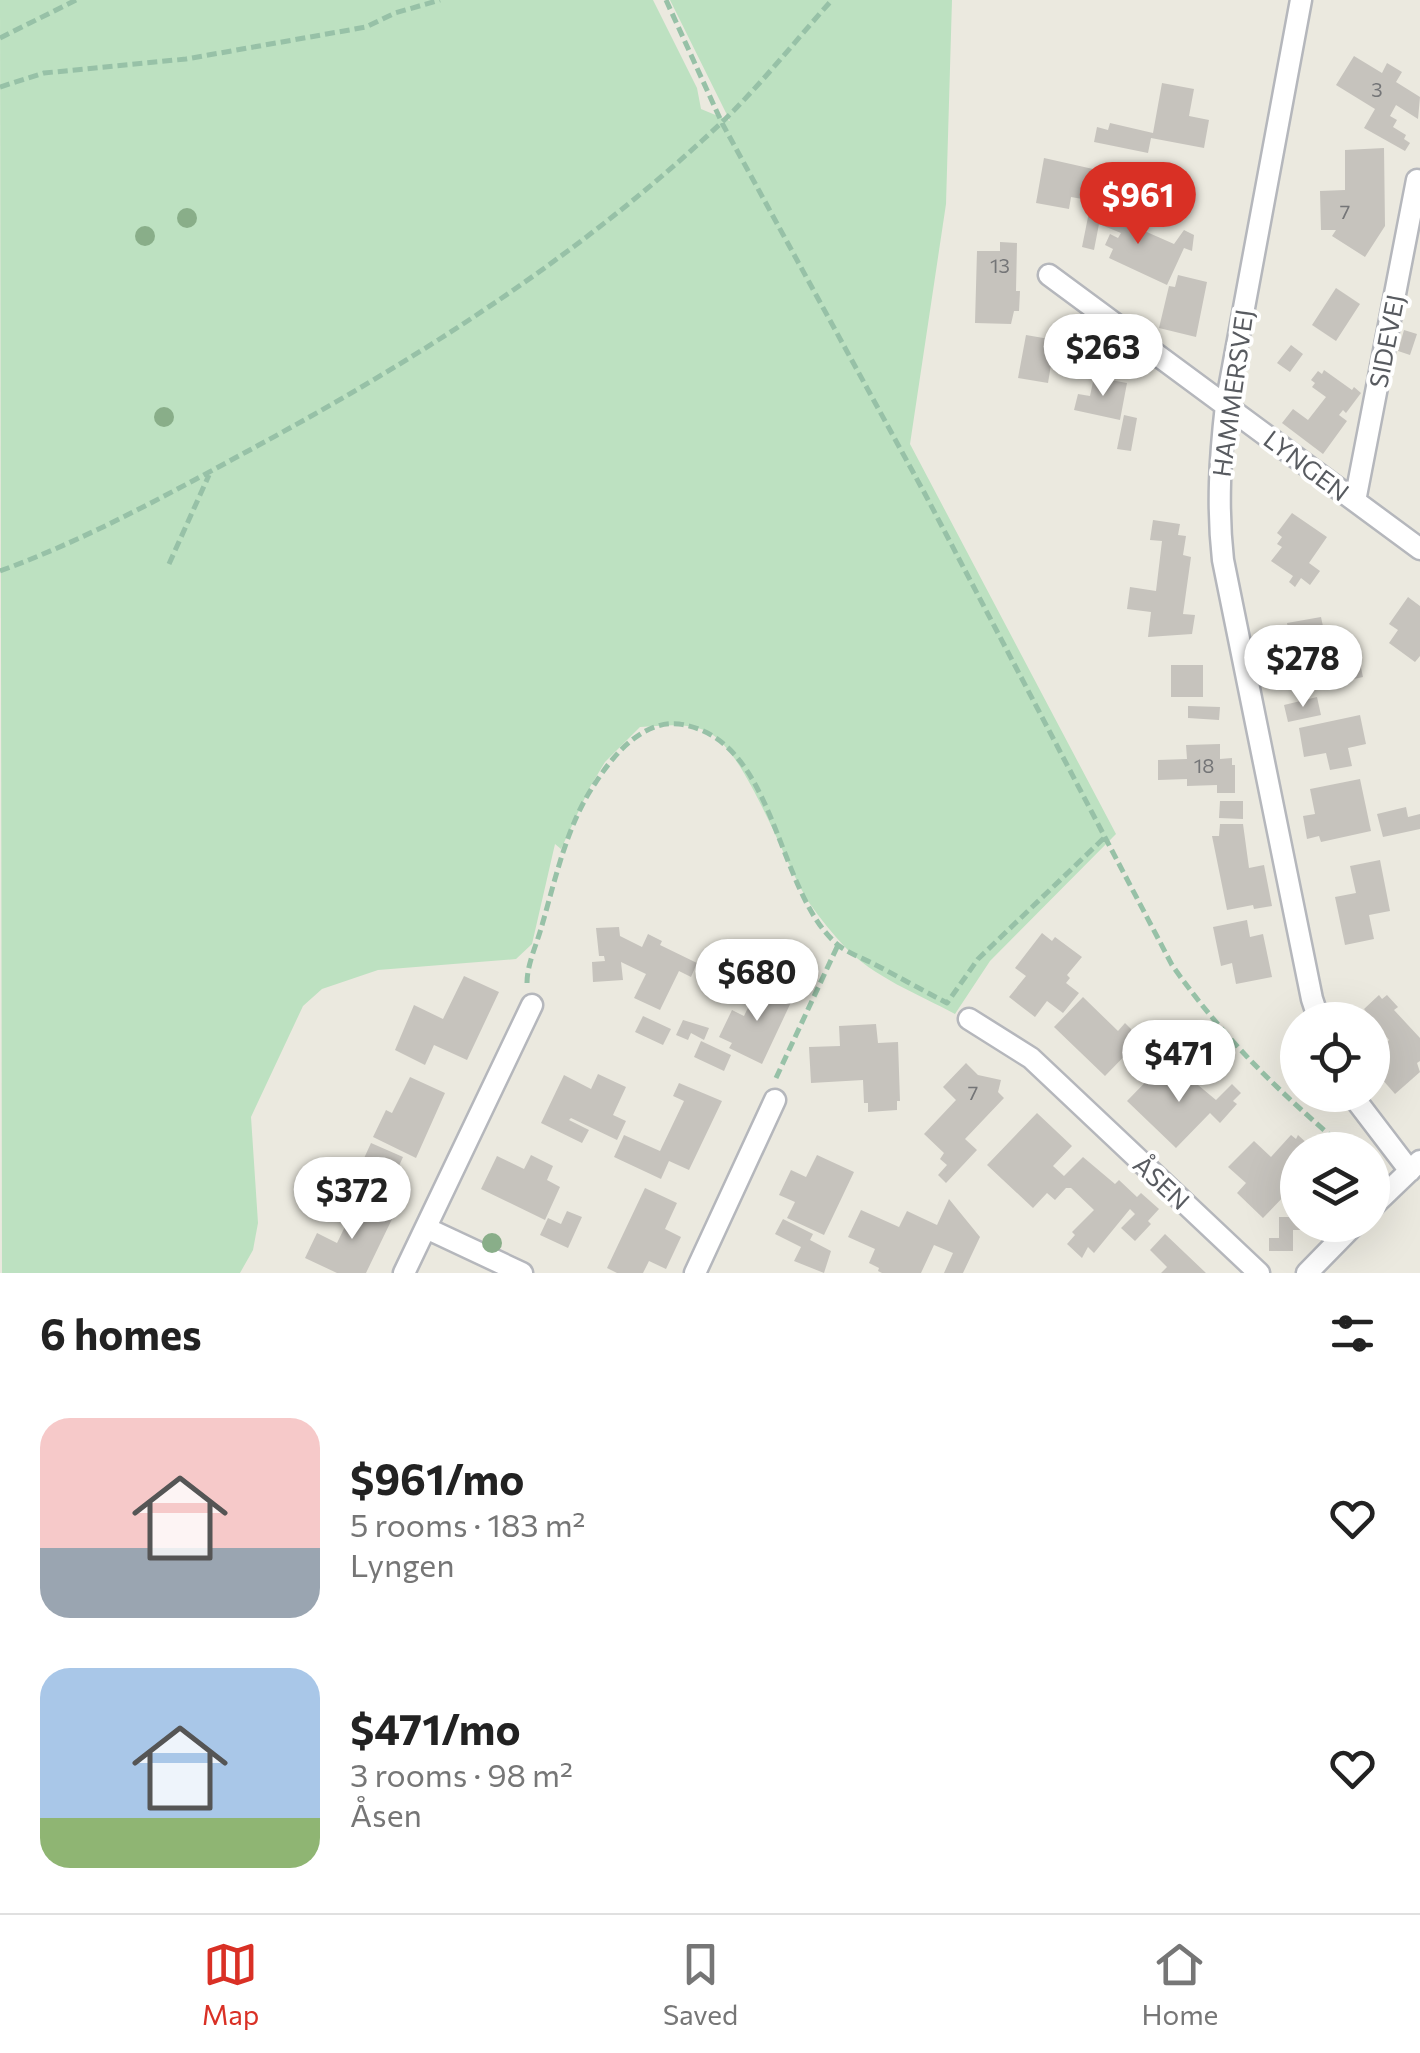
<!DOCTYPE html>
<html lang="en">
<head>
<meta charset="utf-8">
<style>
	:root { --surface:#fff; --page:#f2f2f2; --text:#222; --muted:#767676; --line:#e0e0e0; --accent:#d93025 }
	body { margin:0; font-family:Commissioner,sans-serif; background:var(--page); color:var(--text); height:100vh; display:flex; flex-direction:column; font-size:38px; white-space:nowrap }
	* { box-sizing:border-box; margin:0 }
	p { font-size:32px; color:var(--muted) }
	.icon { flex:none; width:55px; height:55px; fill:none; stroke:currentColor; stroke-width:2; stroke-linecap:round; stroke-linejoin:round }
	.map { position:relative; height:1273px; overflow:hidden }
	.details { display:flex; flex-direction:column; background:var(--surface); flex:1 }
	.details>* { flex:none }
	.tools { position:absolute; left:1280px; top:1002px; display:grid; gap:20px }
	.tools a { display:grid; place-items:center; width:110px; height:110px; border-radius:50%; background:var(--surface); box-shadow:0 10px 40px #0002; font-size:50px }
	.price { position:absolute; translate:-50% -85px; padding:0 22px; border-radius:35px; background:#fff; color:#222; font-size:32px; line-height:65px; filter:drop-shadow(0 2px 5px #0008) }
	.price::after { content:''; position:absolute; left:50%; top:60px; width:30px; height:22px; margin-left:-15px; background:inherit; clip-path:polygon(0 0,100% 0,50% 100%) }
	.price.on { background:var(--accent); color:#fff }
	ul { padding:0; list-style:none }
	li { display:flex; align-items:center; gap:30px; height:250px; padding:0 40px }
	li span { display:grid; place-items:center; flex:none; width:280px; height:200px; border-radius:30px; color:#555 }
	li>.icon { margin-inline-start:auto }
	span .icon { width:120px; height:120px; fill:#fffc; stroke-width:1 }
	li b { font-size:42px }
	h2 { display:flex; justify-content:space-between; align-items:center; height:120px; padding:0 40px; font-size:42px }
	.menu { display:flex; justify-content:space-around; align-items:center; height:140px; border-top:2px solid var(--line); background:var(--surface); font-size:28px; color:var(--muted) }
	.menu a { display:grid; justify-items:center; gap:5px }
	.menu .on { color:var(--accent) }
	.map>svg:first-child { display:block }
</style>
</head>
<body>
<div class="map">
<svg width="1420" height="1273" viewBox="0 0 1420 1273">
	<rect width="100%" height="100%" fill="#ebe9df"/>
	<path fill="#bde1c1" d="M0,0H653L697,88L701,109L730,121L670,0H952L946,204L910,444L1116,834L990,961L955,1014C918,994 873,977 844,946C832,933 820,918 810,904C784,864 747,752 708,732C689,722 661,726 640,727L605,762L590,787L561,849L555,844L532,944L516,959L378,970L322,989L303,1006L251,1117L258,1223L253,1250L240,1273H2Z"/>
	<path fill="#c6c3bd" d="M1354,56L1382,73L1387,63L1402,72L1396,82L1420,97L1418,119L1396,105L1390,116L1397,120L1393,127L1406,135L1404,139L1410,143L1405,151L1364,128L1375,109L1336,85Z
		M1162,83L1194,89L1189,116L1209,120L1204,148L1151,138L1148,153L1094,142L1097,127L1108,130L1110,123L1153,133Z
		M1384,148L1385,226L1365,257L1332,236L1336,230H1321L1320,191L1345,190V150Z
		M1044,158L1093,169L1088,200L1071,197L1069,209L1036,203Z
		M1137,164L1168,170L1160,211L1129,206Z
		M1090,207L1174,244L1184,230L1194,235L1192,251L1184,248L1167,285L1109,258L1113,249L1105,245L1110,234L1118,238L1121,233L1099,224L1094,250L1082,247Z
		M1000,242L1017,243L1016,291H1020L1019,311H1014L1011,324L975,323L977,251H1000Z
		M1178,275L1207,282L1196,337L1159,328L1169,286L1175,287Z
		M1336,288L1360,304L1336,341L1312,325Z
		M1404,330L1417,334L1410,355L1398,351Z
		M1026,335L1055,340L1048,383L1018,378Z
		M1291,345L1303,354L1290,372L1277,363Z
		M1324,370L1352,390L1354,387L1361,393L1346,413L1343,410L1339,415L1347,421L1323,454L1282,423L1293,409L1308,420L1326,397L1312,387L1315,383L1311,380L1318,371L1322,374Z
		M1094,377L1127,383L1120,420L1074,410L1078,394L1090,396Z
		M1124,415L1137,418L1131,451L1117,449Z
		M1292,513L1327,537L1309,563L1320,571L1310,585L1301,578L1295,587L1289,582L1293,576L1271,561L1282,547L1277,544L1282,537L1277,533Z
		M1153,520L1180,524L1178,535L1186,536L1183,555L1191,557L1183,614L1195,615L1192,634L1148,637L1151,612L1127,609L1130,587L1156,591L1162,541L1150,540Z
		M1408,597L1420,606V656L1415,662L1389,643L1398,630L1389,624Z
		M1321,617L1327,645L1355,640L1363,677L1331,684L1327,665L1297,671L1287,623Z
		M1171,665H1203V697H1171Z
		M1317,697L1321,715L1288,722L1284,705Z
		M1188,706L1220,707L1219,720L1188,718Z
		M1360,715L1366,744L1348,748L1352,766L1330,770L1326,753L1304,757L1299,728Z
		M1220,744V759L1232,758V765H1235V793H1217V785L1187,786V779L1158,780V760L1187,759L1186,745Z
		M1360,779L1371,831L1321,842L1319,836L1307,839L1303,816L1315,814L1310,789Z
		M1220,801H1243V819L1219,818Z
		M1406,807L1408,817L1420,814V829L1383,837L1377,814Z
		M1220,824H1243L1249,868L1264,865L1272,906L1254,909L1253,905L1227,910L1212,836H1219Z
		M1380,860L1390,911L1369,915L1374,939L1345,945L1335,897L1356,893L1350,866Z
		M1247,920L1250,937L1263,934L1272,977L1236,984L1232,963L1221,966L1213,927Z
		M619,927L620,936L642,947L648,934L662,941L660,945L697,963L691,977L679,971L660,1010L634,998L646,974L621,962L623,980L593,982L592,962L605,961L604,956H599L596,928Z
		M1042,933L1052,941L1055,937L1082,957L1067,975L1070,978L1066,983L1079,993L1063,1013L1047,1001L1035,1017L1009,997L1026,976L1015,968Z
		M464,976L499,992L467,1060L434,1045L425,1065L395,1050L414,1005L443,1019Z
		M760,983L793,998L762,1064L729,1048L732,1043L719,1037L732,1010L744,1016Z
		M1379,995L1382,999L1387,995L1398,1007L1394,1010L1420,1038V1061L1417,1063L1420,1072L1395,1094L1374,1070L1386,1059L1378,1050L1389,1040L1364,1009Z
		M1083,997L1118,1031L1125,1023L1141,1039L1105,1076L1054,1027Z
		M643,1016L671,1029L663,1045L635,1032Z
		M683,1020L709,1028L704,1040L691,1033L688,1040L676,1035Z
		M876,1024L878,1043L898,1042L900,1101H897V1110L868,1112V1103H864L863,1080L811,1083L809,1047L840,1046L839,1026Z
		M701,1041L731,1055L724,1071L694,1057Z
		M966,1063L978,1075L1001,1080L998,1092L1004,1098L965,1139L977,1150L946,1183L938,1175L947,1165L940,1159L944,1153L924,1134L956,1100L943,1087Z
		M1161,1066L1181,1086L1192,1080L1216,1100L1232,1084L1241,1093L1233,1101L1237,1104L1220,1123L1210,1113L1176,1148L1127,1101Z
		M598,1074L626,1087L613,1115L626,1121L617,1140L571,1118L569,1120L589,1130L582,1143L541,1123L564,1075L591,1089Z
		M410,1077L445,1093L416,1158L373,1137L386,1110L392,1113Z
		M679,1083L722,1101L689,1170L669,1161L661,1179L614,1157L624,1135L660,1151L684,1101L673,1096Z
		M1037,1113L1072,1146L1053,1166L1064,1176L1083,1157L1115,1184L1119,1180L1137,1197L1141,1193L1159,1209L1148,1221L1151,1224L1135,1241L1121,1228L1135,1214L1130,1209L1094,1253L1088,1247L1082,1258L1067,1244L1075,1235L1072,1232L1094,1210L1071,1188H1066L1055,1200L1047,1193L1033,1208L987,1165Z
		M1291,1135L1296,1139L1298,1135L1310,1146L1306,1150H1298V1201L1288,1192L1263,1218L1237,1193L1246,1183L1228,1167L1254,1141L1271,1157Z
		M371,1143L403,1157L392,1181L360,1167Z
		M531,1155L553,1166L547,1180L560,1187L545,1220L481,1189L497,1156L524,1169Z
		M817,1155L854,1172L824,1235L787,1218L795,1202L779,1195L791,1170L806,1177Z
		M645,1188L677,1203L665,1229L681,1237L666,1269L649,1261L643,1273H617L607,1268Z
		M949,1199L980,1237L963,1273H944L953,1253L934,1245L921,1273H882L878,1271L879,1268L869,1263L875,1249L848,1237L861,1210L899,1227L907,1211L937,1225Z
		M358,1200L393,1217L366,1273H337L305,1258L317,1233L337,1243Z
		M567,1211L582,1217L568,1248L540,1235L548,1218L561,1224Z
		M1279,1217H1298V1225H1302V1230H1293V1251H1269V1238H1279Z
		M783,1219L813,1234L810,1240L831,1251L824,1273L794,1261L801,1247L775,1234Z
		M1165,1234L1206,1273H1161L1167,1267L1150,1250Z"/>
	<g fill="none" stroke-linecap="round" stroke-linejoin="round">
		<g stroke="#b5b7bc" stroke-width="25">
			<path id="minor" d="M1301,0L1226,405C1220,458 1217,507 1223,560L1312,999L1319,1020
				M1049,275L1420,549
				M1355,501L1417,180
				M969,1019L1031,1058L1259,1273
				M1352,1095L1410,1171
				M1372,1207L1420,1161
				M426,1228L522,1273
				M404,1273L532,1005
				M695,1273L775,1100
				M1307,1273L1354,1225"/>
		</g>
		<path stroke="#97c1a7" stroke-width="5" stroke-dasharray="10 5" stroke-linecap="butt" d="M666,0L722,123L925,494L1172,965C1224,1039 1278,1091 1347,1150
			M0,38L76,0
			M0,87L44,73L186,59L366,27L395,13L440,0
			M169,564L209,475
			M0,571C85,540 167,495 246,452C415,361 580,256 720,124C760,86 795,41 832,0
			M527,983C527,966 535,948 540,932C555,882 566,825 596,782C614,754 643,720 679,724C778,738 774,891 838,945C848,953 862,958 872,963C897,976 922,990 947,1003L978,959L1106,836
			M776,1078L838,945"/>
		<use href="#minor" stroke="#fff" stroke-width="20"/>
	</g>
	<g fill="#89ae89">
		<circle cx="187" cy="218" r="10"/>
		<circle cx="145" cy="236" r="10"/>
		<circle cx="164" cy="417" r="10"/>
		<circle cx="492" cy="1243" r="10"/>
	</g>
	<g text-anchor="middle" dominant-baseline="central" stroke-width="8" stroke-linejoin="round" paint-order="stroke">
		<g font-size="20" fill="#747577">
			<text x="1377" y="89">3</text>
			<text x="1345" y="211">7</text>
			<text x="1000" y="265">13</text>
			<text x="1204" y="765">18</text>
			<text x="973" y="1092">7</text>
		</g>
		<g font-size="25" fill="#585b60" stroke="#fff">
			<text transform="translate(1386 341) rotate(-79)">SIDEVEJ</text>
			<text transform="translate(1232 393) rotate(-82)">HAMMERSVEJ</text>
			<text transform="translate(1307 465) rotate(37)">LYNGEN</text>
			<text transform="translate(1162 1182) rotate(43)">ÅSEN</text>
		</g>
	</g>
</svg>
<div class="tools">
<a><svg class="icon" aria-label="locate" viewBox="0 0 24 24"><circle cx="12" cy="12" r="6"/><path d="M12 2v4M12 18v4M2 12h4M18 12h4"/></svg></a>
<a><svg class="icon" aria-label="layers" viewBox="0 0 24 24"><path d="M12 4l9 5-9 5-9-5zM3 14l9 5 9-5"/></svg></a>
</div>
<b class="price on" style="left:1138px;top:247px">$961</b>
<b class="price" style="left:1103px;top:399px">$263</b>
<b class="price" style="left:1303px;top:710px">$278</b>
<b class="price" style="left:757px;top:1024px">$680</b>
<b class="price" style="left:1179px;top:1105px">$471</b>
<b class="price" style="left:352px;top:1242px">$372</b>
</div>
<section class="details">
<h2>6 homes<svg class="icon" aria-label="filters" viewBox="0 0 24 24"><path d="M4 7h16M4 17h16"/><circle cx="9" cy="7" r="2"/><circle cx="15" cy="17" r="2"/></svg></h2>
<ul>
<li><span style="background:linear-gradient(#f6c9c9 65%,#9aa5b1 0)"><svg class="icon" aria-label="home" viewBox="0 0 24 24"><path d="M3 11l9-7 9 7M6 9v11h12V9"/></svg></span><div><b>$961/mo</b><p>5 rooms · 183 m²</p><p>Lyngen</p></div><svg class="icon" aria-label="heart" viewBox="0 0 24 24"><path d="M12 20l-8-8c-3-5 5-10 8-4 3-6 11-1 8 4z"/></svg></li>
<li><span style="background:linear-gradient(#a9c7e8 75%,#8fb573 0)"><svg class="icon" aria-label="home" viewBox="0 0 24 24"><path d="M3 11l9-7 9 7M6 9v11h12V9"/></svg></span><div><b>$471/mo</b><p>3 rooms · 98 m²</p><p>Åsen</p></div><svg class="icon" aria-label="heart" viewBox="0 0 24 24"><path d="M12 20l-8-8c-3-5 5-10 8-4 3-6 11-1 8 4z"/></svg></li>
</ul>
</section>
<nav class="menu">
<a class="on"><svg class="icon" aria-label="map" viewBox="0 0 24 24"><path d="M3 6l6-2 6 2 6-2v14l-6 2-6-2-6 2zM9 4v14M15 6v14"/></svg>Map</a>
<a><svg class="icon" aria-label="saved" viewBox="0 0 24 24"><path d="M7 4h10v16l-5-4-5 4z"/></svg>Saved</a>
<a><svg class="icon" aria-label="home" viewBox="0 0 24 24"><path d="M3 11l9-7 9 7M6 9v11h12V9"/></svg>Home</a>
</nav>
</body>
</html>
